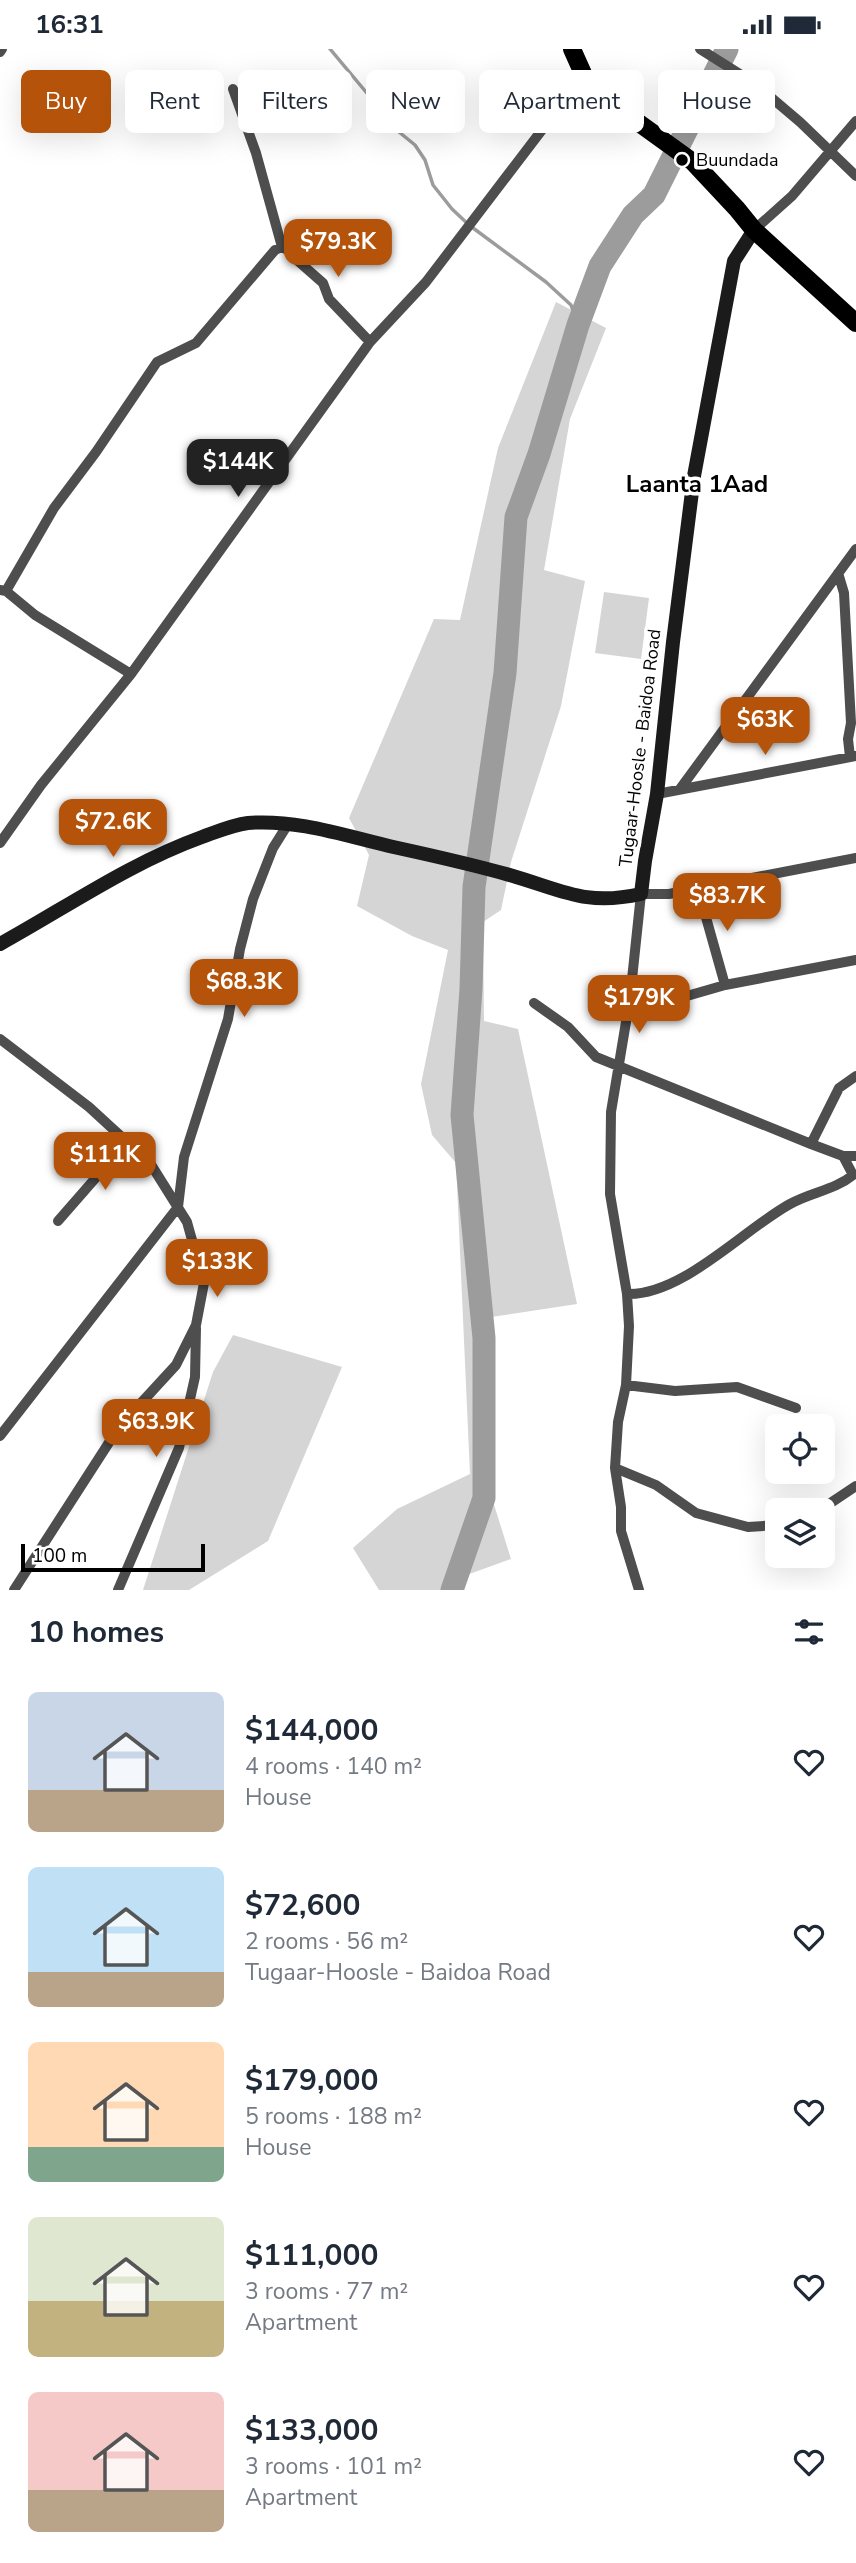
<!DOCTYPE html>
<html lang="en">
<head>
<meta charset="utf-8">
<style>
	:root { --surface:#fff; --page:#f2f2f3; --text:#1f2937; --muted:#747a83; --accent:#b45309 }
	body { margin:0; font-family:"Nunito Sans",sans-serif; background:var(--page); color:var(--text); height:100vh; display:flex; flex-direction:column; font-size:26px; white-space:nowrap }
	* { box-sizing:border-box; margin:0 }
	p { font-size:23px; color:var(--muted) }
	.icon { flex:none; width:38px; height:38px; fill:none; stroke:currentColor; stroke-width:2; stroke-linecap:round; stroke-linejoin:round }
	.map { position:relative; height:1541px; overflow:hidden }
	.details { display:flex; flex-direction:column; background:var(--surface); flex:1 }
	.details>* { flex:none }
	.banner { position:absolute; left:21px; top:21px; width:816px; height:63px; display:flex; gap:14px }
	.controls { position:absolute; left:765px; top:1365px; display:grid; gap:14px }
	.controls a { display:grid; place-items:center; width:70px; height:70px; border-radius:10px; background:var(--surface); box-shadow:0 7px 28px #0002; font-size:35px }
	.scale { position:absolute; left:21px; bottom:18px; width:184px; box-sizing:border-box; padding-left:7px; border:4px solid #000; border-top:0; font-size:19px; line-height:24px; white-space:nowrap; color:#000; -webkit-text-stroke:5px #fff; paint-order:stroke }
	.price { position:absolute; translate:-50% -60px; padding:0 16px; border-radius:14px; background:var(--accent); color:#fff; font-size:23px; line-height:46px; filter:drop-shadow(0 2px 4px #0008) }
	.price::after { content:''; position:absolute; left:50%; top:42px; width:21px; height:16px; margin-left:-10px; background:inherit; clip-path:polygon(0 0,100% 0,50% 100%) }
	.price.on { background:#222; color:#fff }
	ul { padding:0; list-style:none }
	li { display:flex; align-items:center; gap:21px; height:175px; padding:0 28px }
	li span { display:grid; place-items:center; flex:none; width:196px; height:140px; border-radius:10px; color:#555 }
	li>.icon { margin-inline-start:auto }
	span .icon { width:84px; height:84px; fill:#fffc; stroke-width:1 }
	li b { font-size:30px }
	h2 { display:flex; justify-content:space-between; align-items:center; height:84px; padding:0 28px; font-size:30px }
	.pill { padding:0 24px; border-radius:10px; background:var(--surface); box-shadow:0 7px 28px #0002; font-size:24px; line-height:63px }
	.pill.on { background:var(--accent); color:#fff }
	.status { display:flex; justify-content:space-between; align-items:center; height:49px; padding:0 35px; background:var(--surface); direction:ltr }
	.status svg { height:19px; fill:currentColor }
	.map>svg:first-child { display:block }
</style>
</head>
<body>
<div class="status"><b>16:31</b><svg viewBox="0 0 49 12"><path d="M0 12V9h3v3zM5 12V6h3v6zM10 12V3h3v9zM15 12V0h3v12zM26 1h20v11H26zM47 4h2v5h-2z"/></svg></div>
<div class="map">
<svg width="856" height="1541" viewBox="0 0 856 1541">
	<rect width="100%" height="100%" fill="#fff"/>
	<path fill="#d5d5d5" d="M556,253L606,279L570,370L544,521L585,532L561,657L511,813L501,861L483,873L484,972L518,980L577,1255L491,1268L487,1433L511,1510L453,1531L455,1541H379L353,1499L397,1460L470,1425L456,1114L432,1086L421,1035L448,901L412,887L357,857L369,806L349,769L434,570L460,571L498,399Z
		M604,543L649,549L641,610L595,604Z
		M233,1286L342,1318L268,1492L189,1541H143L213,1323Z"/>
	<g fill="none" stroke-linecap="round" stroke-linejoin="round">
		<path stroke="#9c9c9c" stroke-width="3.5" d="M330,0L376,55L388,74L415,96L425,111L433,136L452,160L469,176L546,233L571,256L578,276"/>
		<path stroke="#9c9c9c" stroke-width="23" d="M452,1541L484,1449V1289L462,1066L471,940L474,838L505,624L516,468L539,405L578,276L600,217L633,166L654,146L727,0"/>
		<path stroke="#4e4e4e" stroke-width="10" d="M700,0L754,34L800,73L856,127
			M0,3L2,0
			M233,40L256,104L282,198L291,203L298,212L323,234L329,250L370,293
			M754,181L792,147L856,72
			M838,524L844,544L851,674L848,690L850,708
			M0,541L6,542L54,459L96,403L157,313L196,294L275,201L282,198
			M6,542L35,566L131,625
			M680,740L856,500
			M657,745L856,707
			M0,794L41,736L131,625L370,293L426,233L564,52L589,38
			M698,840L725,936
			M630,949H680L725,936L856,911
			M534,954L568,978L596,1008L811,1095L843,1107H856
			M0,990L89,1058L150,1114L187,1173L204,1234L196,1276L176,1316L119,1378L14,1541
			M811,1095L839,1039L856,1027
			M58,1172L127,1093
			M627,1245C682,1247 744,1180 790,1155C811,1143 835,1141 853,1126L843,1107
			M626,1336L675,1342L737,1338L796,1359
			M0,1387L178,1158L184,1108L228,970L240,900L253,850L273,799L288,775
			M615,1419L656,1436L696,1464L748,1478L777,1476
			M820,1461L856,1437
			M118,1541L179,1399L195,1328L196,1279
			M639,1541L621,1482V1458L615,1419L618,1373L626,1336L629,1277L627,1245L610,1145L611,1063L630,949L641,845H669L856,809"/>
		<path stroke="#1b1b1b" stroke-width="14" d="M0,895C67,858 130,814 202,788C216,783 232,776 248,774C295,770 343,786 389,797C430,806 472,815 513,827C564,842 586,857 641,845L645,812L657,745L673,593L694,427L734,212L754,181"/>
		<path stroke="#000" stroke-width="18" d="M572,0L589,38L693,113L737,160L754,181L856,274"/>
	</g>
	<circle fill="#000" stroke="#fff" stroke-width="2.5" cx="682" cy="111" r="7"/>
	<g text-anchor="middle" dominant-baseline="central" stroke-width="7" stroke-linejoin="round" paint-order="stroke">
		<g font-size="18" fill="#000" stroke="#fff" text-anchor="start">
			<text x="696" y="111">Buundada</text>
		</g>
		<g font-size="18" fill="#000" stroke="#fff">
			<text transform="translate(640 699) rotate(-83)">Tugaar-Hoosle - Baidoa Road</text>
		</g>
		<g font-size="24" font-weight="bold" fill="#000" stroke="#fff">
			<text x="697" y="435">Laanta 1Aad</text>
		</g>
	</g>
</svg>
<div class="controls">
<a><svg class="icon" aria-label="locate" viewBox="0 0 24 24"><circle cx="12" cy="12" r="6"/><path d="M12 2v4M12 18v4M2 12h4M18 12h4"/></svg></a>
<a><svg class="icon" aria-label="layers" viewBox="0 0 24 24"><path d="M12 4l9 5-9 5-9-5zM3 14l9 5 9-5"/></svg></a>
</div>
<div class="scale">100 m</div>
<b class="price" style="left:338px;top:230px">$79.3K</b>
<b class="price on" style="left:238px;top:450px">$144K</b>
<b class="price" style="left:765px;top:708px">$63K</b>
<b class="price" style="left:113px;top:810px">$72.6K</b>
<b class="price" style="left:727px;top:884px">$83.7K</b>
<b class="price" style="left:244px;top:970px">$68.3K</b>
<b class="price" style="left:639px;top:986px">$179K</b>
<b class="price" style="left:105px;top:1143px">$111K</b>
<b class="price" style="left:217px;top:1250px">$133K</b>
<b class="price" style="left:156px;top:1410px">$63.9K</b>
<div class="banner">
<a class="pill on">Buy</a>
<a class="pill">Rent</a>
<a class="pill">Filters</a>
<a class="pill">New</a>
<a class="pill">Apartment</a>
<a class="pill">House</a>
</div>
</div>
<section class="details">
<h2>10 homes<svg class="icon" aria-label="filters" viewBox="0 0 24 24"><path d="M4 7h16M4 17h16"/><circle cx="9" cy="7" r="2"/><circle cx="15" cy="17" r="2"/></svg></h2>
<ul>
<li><span style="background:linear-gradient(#c9d6e8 70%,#b9a48a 0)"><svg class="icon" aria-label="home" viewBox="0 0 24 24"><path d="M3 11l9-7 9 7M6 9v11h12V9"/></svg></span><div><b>$144,000</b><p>4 rooms · 140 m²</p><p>House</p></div><svg class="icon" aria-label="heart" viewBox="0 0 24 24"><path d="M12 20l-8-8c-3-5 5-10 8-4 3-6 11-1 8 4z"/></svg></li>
<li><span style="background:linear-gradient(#bfe0f5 75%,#b9a48a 0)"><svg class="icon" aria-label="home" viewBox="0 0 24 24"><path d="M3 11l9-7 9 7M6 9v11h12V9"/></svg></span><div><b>$72,600</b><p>2 rooms · 56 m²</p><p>Tugaar-Hoosle - Baidoa Road</p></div><svg class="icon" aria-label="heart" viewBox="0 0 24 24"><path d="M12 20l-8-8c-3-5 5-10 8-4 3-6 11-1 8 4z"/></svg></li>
<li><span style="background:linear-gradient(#ffd9b3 75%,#7fa58c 0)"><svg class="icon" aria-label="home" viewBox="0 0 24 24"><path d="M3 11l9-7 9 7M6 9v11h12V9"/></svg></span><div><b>$179,000</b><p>5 rooms · 188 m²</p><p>House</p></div><svg class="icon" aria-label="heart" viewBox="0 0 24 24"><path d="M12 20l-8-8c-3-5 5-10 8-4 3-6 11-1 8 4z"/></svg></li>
<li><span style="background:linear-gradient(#dfe7d0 60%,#c2b280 0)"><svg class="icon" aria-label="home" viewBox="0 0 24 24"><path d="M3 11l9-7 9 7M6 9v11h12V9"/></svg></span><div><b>$111,000</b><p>3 rooms · 77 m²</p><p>Apartment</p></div><svg class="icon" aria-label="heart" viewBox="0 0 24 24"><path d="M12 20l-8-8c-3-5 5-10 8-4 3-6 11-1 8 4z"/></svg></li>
<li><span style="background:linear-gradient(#f6c9c9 70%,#b9a48a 0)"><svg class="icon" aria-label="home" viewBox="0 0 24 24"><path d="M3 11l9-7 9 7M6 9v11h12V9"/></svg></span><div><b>$133,000</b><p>3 rooms · 101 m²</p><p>Apartment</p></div><svg class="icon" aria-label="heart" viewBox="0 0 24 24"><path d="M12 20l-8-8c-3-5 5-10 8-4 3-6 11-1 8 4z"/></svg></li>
</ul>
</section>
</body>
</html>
